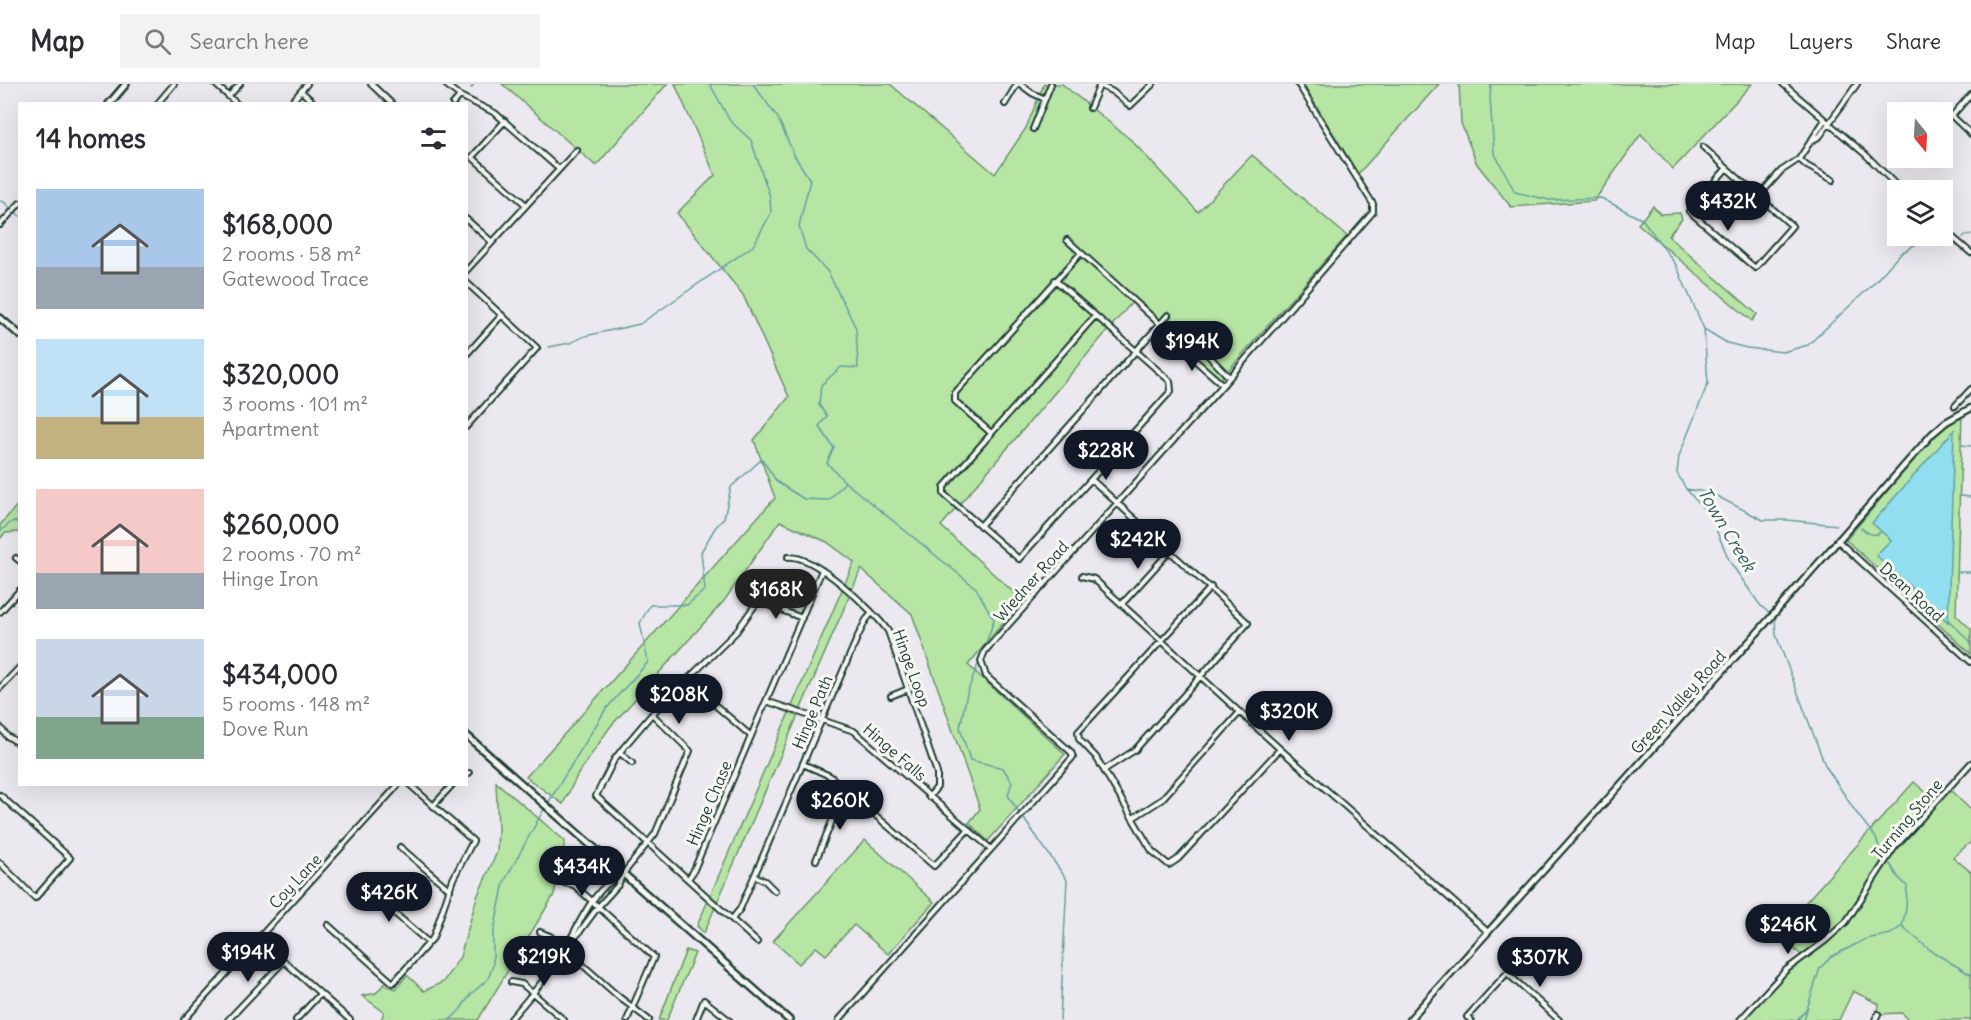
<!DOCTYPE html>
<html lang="en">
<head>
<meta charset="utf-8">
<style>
	:root { --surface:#fff; --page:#f2f2f3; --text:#2b2b33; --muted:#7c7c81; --line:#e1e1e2; --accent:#111827 }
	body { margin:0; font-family:Delius,sans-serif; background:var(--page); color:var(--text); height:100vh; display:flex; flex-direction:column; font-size:22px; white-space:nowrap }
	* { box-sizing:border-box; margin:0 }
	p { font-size:20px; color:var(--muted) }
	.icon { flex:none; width:33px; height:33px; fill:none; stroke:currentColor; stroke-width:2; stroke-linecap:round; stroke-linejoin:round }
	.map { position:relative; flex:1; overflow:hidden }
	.details { position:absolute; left:18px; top:18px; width:450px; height:684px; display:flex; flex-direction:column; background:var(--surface); border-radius:0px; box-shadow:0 6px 24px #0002 }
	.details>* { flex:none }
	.needle { width:39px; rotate:162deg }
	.fabs { position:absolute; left:1887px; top:18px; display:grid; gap:12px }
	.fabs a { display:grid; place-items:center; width:66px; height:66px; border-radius:0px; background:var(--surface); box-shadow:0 6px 24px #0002; font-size:30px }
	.price { position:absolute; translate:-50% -51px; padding:0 14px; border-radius:21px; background:var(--accent); color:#fff; font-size:20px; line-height:39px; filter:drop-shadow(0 2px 3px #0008) }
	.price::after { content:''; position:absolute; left:50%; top:36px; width:18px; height:14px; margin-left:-9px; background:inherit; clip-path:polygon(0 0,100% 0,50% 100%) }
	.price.current { background:#222; color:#fff }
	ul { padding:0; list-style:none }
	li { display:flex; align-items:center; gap:18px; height:150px; padding:0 18px }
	li span { display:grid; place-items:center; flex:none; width:168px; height:120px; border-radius:0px; color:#555 }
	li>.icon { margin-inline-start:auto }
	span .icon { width:72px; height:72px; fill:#fffc; stroke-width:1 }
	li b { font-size:26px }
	h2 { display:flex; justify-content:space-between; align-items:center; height:72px; padding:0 18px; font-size:26px }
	header { display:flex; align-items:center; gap:36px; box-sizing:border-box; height:84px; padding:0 30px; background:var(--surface); border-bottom:2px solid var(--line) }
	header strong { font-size:28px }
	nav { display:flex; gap:33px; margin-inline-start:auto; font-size:21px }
	.search { width:420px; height:54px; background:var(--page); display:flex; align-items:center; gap:15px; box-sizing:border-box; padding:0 21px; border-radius:0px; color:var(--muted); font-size:22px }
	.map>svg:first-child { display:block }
</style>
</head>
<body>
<header>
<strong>Map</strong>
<div class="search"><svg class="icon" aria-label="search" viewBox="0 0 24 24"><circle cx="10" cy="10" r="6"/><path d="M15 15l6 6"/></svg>Search here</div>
<nav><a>Map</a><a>Layers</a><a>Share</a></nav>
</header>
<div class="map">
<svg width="1971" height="936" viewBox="0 0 1971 936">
	<rect width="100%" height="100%" fill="#ebe9ef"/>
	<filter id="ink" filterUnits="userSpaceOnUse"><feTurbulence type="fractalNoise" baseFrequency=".0167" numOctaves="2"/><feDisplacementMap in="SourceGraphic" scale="12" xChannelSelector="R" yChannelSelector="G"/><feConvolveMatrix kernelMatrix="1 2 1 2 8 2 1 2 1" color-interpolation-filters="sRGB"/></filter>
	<g filter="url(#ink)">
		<path fill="#b6e5a4" stroke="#6a916c" stroke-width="1.5" d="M502,0H667L596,82Z
			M675,0H890L995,90L1026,44L1044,0H1062L1131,56L1198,128L1252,71L1347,152L1217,299L1132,218L941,442L1022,516L968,581L1065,670L988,757L969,739L980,725L912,530L861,485L704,849L697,842L854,478L827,458L780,437L724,517L610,643L578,690L563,720L526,693L775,414L754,356L789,313L743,211L677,129L715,91Z
			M1303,0H1439L1358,90Z
			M1459,0H1752L1673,85L1641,50L1594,117L1511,123L1477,80L1461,39Z
			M1653,122L1660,130L1680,129L1682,135L1668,152L1757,230L1752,237L1638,140Z
			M1962,330L1956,531L1971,545V570L1846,456L1942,342Z
			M19,419V424L16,429L19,432V448L5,449L0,455V441Z
			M496,698L565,757L554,811L478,936H381L384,928L362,912L376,909L385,899L386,902L396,905L407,891L424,907L443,898L460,873L477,813L497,768L498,744Z
			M1914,698L1936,717L1948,704L1971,726V758L1953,773L1971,788V936H1909L1902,929L1878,930L1879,920L1853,907L1839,936H1740L1775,897L1803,873L1778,849Z
			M865,756L934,818L888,870L854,841L826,871L816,863L799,880L773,857Z
			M686,866L695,869L667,936H659Z"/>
		<path fill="#90deef" stroke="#639ea4" stroke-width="1.5" d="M1954,346L1948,538L1876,471L1891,456L1872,439Z"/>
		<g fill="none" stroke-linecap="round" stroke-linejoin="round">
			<path stroke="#639ea4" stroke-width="1.5" d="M753,0L778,34L794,71L810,96L799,142L806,165L828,188L856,244L858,284L841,283L821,301L819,321L827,332L819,342L834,364L827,379L845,398L976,504L994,536L984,565
				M1491,0L1490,14L1494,68L1515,108L1549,116L1601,114L1643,136L1676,181L1704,245L1708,299L1679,372L1677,389L1686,405L1710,432L1730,478L1760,521L1769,529
				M471,4L474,0
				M0,117L4,118L10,124
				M16,129L20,132
				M1963,153L1971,150
				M1704,245L1727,259L1747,264L1783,268L1808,261L1872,201L1900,170L1929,152L1948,155
				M549,263L570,259L585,252L640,240L753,162L771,129L770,113L751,56L730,37L710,0
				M1962,361L1971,362
				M1686,405L1711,409L1763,436H1787L1837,441
				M1960,412L1971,413
				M1861,444C1869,450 1873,453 1881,448
				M0,447L13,437L20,439
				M1958,488H1971
				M1775,534L1776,551L1825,681L1855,727L1876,754L1881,769
				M1948,536L1971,558
				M980,575L967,609L960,644L970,676L1003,684L1012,698L1008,711L1019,729
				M548,719L606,625L648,578L640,539L650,521H687L705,506L701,468L715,444L724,434L731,403L762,375L777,398L804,415L829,416L845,398
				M1024,735L1067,796L1060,936
				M1890,780L1898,793L1907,802L1906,825L1902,842L1930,866L1971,891
				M450,936L460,926L471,910L488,895L493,881V852L504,798L544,725
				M1797,936L1807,925L1820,884L1831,873L1866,855L1891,850L1902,842
				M1804,936L1807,925"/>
			<g stroke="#1f3d34" stroke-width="8">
				<path id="minor" d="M215,0L237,20
					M371,0L392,20
					M445,0L460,12L495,29L559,85
					M1020,0L1032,9L1045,15
					M1783,0L1866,71L1901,106
					M1099,1L1113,8L1130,22L1153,0
					M301,7L315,20
					M1971,10L1952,32L1971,50
					M229,12L240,0
					M157,20L174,0
					M290,20L307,0
					M453,20L460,12
					M1005,20L1017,0
					M1090,24L1100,0
					M505,37L472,73L526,121
					M1033,45L1051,0
					M1813,56L1820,52L1857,0
					M1703,63L1792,142L1755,184L1689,127L1726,85
					M1799,75L1807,82L1833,96
					M1759,112L1781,87L1799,75L1824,37
					M466,135L492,158
					M0,141L20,119
					M1942,144L1971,169
					M1067,156L1182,260L1189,271L1223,301
					M466,187L577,66
					M1055,196L1170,297L1171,307L1019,475L947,413L944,410V403L1095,232
					M466,198L537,264L466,343
					M1183,260L1207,270L1229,293
					M466,271L502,231
					M1955,322L1971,305
					M991,349L955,317V309L1080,170
					M1092,396L1248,539L1135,666L1104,686
					M980,442L1168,231
					M1837,456L1971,578
					M788,473C814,470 873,526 888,547L937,689V703L929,713
					M16,474L20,477
					M1082,492L1094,495L1280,665L1488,848
					M1211,503L1078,648L1079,655L1096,673L1152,767L1169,781L1178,775L1280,665
					M1122,520L1170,467
					M0,528L20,506
					M686,596L751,652
					M0,604L20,583
					M891,612L908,605
					M766,617L854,647L991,765
					M0,643L7,652L20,660
					M620,669L632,679
					M803,680L830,692L934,782L968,746
					M466,690L469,689
					M0,711L70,774L35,814L0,779
					M433,722L453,700
					M1133,734L1161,716L1240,628
					M400,763L450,806
					M816,776L835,730L850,710
					M755,792L765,797L775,807
					M688,795L693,788L822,486
					M565,799L574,801L654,873L627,936
					M363,802L429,859
					M732,835L740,825L858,552L866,536L872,529
					M328,841L393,899L433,854L453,795L473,757L409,700
					M540,848L550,852L619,913L649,936
					M258,854L350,936
					M757,858L596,712L614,676L624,663L652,630L736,548L758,517L802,534
					M569,859L578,850L598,823L618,801L623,790L655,750L690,667L652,630
					M511,898L522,900L564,936
					M184,936L399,700
					M228,936L284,877
					M296,936L320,910
					M510,936C526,917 543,898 557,878C577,849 588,807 622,790
					M696,936L704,916L729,936
					M839,936L1073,673L1071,668L986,592L981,577L985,567L1223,301L1373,128V120L1298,0
					M1471,936L1467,933L1507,889L1559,936
					M1740,936L1786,886L1825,857L1846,838L1894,764L1971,679
					M1875,936L1878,930"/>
			</g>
			<g stroke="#1f3d34" stroke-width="9">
				<path id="tertiary" d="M1409,936L1765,540L1932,350L1946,338L1971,324"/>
			</g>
			<g stroke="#1f3d34" stroke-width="10">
				<path id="secondary" d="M109,20L126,0
					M0,234L20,251
					M466,651L789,936"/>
			</g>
			<use href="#minor" stroke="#f6f6f2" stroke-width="4"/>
			<use href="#tertiary" stroke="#f6f6f2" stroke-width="4.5"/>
			<use href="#secondary" stroke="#f6f6f2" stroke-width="5"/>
		</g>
	</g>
	<g text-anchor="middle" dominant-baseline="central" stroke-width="6" stroke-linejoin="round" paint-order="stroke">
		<g font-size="16" fill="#1f3d34" stroke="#f6f6f2">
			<text transform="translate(1031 497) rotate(-48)">Wiedner Road</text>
			<text transform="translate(1912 508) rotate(42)">Dean Road</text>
			<text transform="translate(912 584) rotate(70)">Hinge Loop</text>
			<text transform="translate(1678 618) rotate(-48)">Green Valley Road</text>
			<text transform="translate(812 628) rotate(-67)">Hinge Path</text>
			<text transform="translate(895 668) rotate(41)">Hinge Falls</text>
			<text transform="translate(709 719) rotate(-67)">Hinge Chase</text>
			<text transform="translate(1907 735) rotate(-50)">Turning Stone</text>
			<text transform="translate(295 797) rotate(-47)">Coy Lane</text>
		</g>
		<g font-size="18" font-style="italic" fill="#365d59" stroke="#f6f6f2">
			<text transform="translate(1727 445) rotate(59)">Town Creek</text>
		</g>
	</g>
</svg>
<div class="fabs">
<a><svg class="needle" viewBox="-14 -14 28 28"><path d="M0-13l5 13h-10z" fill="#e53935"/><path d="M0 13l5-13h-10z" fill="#7c7c81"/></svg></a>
<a><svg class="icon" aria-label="layers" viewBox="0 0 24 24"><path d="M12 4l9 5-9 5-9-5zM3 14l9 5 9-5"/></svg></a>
</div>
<b class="price" style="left:1728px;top:148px">$432K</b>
<b class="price" style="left:1192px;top:288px">$194K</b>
<b class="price" style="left:1106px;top:397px">$228K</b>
<b class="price" style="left:1138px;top:486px">$242K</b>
<b class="price current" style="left:776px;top:536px">$168K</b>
<b class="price" style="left:679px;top:641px">$208K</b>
<b class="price" style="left:1289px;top:658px">$320K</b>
<b class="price" style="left:840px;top:747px">$260K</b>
<b class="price" style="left:582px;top:813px">$434K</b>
<b class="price" style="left:389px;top:839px">$426K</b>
<b class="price" style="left:1788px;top:871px">$246K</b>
<b class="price" style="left:248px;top:899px">$194K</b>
<b class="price" style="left:544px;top:903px">$219K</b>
<b class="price" style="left:1540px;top:904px">$307K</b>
<section class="details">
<h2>14 homes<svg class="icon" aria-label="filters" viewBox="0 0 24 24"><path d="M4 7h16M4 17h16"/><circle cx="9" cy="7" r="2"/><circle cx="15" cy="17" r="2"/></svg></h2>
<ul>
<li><span style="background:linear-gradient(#a9c7e8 65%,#9aa5b1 0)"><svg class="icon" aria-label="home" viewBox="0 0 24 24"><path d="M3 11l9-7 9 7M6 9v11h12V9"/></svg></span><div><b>$168,000</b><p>2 rooms · 58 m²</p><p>Gatewood Trace</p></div></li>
<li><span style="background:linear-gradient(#bfe0f5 65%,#c2b280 0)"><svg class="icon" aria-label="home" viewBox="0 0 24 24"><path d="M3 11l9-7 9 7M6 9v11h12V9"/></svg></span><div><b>$320,000</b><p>3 rooms · 101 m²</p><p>Apartment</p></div></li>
<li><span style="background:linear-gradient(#f6c9c9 70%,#9aa5b1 0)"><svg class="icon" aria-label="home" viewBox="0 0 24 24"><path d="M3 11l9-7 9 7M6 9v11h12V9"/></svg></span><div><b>$260,000</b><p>2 rooms · 70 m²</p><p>Hinge Iron</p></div></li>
<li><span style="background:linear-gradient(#c9d6e8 65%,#7fa58c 0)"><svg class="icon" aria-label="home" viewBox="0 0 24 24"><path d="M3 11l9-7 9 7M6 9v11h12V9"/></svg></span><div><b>$434,000</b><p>5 rooms · 148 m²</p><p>Dove Run</p></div></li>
</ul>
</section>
</div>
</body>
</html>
